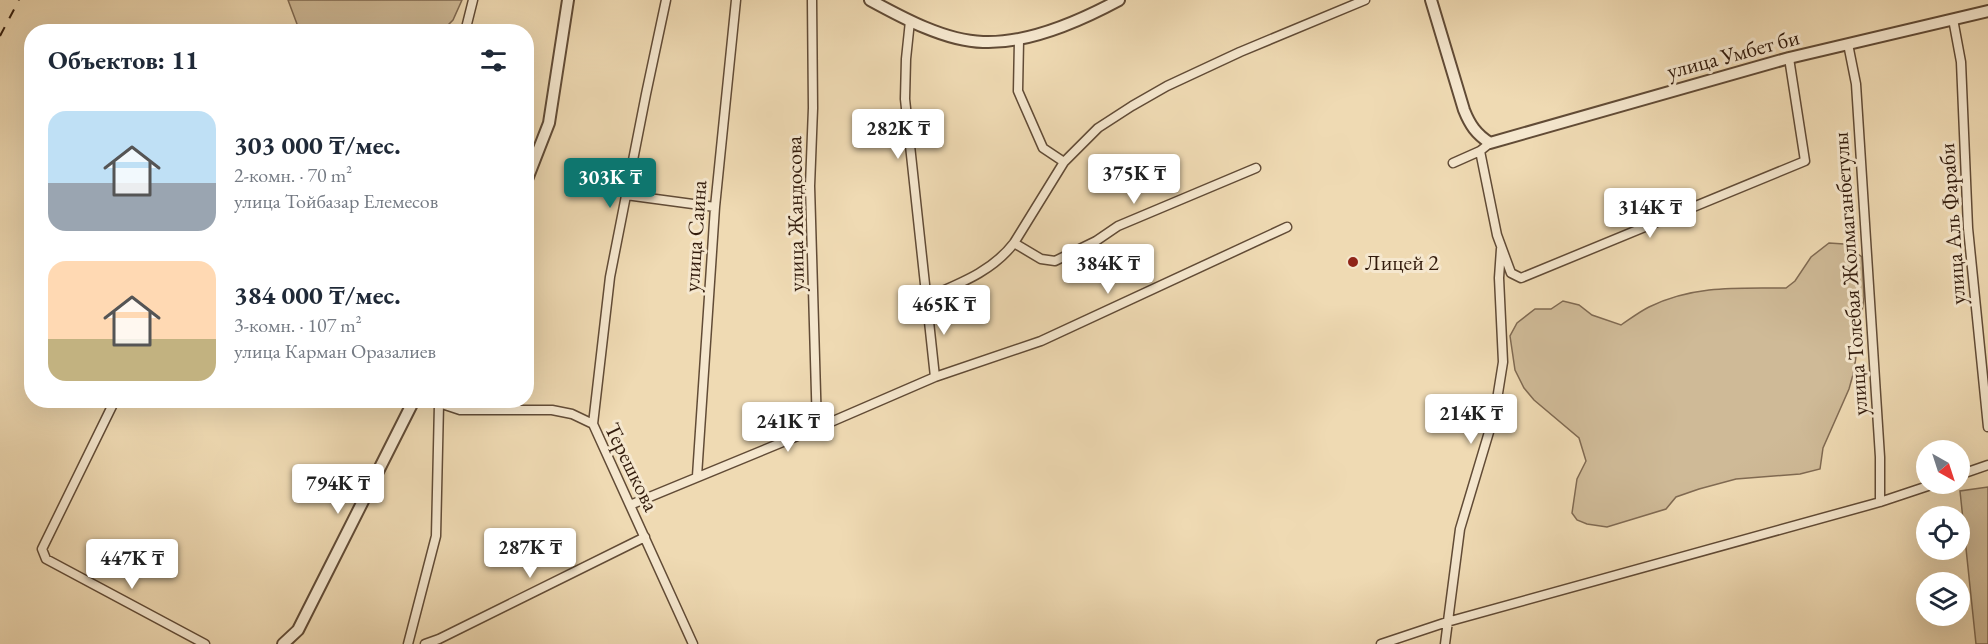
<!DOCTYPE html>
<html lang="ru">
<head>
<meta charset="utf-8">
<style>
	:root { --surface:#fff; --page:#f6f6f7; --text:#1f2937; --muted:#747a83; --accent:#0f766e }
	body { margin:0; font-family:"EB Garamond",serif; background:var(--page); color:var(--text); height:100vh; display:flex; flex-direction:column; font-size:22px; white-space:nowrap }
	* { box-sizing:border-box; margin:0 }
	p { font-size:20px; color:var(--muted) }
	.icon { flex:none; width:33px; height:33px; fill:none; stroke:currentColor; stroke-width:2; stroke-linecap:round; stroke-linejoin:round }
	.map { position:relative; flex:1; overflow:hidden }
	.drawer { position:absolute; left:24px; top:24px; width:510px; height:384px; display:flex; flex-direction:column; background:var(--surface); border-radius:24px; box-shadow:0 6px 24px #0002 }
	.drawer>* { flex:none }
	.needle { width:39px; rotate:141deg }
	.buttons { position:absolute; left:1916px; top:440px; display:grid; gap:12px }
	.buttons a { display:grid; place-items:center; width:54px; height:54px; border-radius:50%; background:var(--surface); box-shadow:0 6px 24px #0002; font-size:30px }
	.price { position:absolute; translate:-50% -51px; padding:0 14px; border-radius:6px; background:#fff; color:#222; font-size:20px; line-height:39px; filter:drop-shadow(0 2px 3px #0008) }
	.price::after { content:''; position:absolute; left:50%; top:36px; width:18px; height:14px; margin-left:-9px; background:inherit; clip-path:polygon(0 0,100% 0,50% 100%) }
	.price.active { background:var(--accent); color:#fff }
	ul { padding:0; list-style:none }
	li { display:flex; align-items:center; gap:18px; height:150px; padding:0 24px }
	li span { display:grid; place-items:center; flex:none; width:168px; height:120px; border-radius:18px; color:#555 }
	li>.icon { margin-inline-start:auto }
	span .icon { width:72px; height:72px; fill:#fffc; stroke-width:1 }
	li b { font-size:26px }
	h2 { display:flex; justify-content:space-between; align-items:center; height:72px; padding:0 24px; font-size:26px }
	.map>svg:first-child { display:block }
</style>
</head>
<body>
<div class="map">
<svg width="1988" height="644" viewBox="0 0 1988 644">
	<rect width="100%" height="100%" fill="#efdab3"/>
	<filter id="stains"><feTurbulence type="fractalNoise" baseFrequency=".00333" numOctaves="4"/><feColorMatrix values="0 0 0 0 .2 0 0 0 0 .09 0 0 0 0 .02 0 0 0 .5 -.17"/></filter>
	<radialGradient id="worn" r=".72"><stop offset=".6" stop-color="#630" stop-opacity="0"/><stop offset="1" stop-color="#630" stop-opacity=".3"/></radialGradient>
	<path fill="#cfba97" stroke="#806a52" stroke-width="1.5" d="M288,0H462L453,20L442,31L300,32Z
		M1829,243L1844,244L1862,257L1864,297L1854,371L1849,389L1823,448L1820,469L1800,474L1736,479L1699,489L1676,497L1666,509L1607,527L1587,524L1577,520L1572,513L1577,479L1586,461L1579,438L1534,400L1524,388L1515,370L1510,336L1517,323L1535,309H1551L1563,301L1579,305L1592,315L1621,325C1630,319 1639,312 1649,307C1693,285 1739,288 1786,288L1795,281L1811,257Z
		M1988,487V644H1976L1960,491Z"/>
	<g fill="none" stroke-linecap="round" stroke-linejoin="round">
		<g stroke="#614b36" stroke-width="11">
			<path id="minor" d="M812,0L813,108L810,186L817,428
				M1953,19L1961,62L1968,228L1988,427
				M910,21L906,59L905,99L935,377
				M465,32L473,0
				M1019,40L1018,91L1043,148L1064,162
				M1848,44L1856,84L1880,457V502
				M1480,151L1497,235L1511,273L1521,278L1805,161L1789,58
				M1453,163L1480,151L1490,143
				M626,195L715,207
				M1014,243L1041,259L1055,261L1096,241L1118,226L1256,168
				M926,298C958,284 992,272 1014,243L1064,162L1098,128L1132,106L1167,86L1240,52L1365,0
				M115,400L42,549L46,559L205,644
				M430,400L460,410H552L572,414L593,424L693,644
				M593,424L610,277L646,94L666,0
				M1959,475L1988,465
				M697,476L715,207L736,0
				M630,505L817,428L935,377L1041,341L1287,227
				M408,644L436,536L439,404
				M425,644L439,639L645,537
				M1381,644L1447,622L1880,502L1937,483
				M1445,644L1460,529L1495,412L1503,362L1499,278L1501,249"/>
		</g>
		<g stroke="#614b36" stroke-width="14">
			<path id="tertiary" d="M870,0C903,18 945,41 983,42C1028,44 1080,21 1119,0
				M1431,0L1464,110C1470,125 1476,134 1490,143L1789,58L1988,11
				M526,182L549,123L568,0
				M283,644L298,630L414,400"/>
		</g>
		<use href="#minor" stroke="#f5e7ce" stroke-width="8"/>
		<use href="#tertiary" stroke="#f5e7ce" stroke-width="10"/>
		<path stroke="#321b0c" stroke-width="2" stroke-dasharray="10 10" stroke-linecap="butt" d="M0,36L19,0"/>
	</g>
	<circle fill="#8f2418" stroke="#f5e7ce" stroke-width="2" cx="1353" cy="262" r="6"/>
	<g text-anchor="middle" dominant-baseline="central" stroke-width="6" stroke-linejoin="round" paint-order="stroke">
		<g font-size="22" fill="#321b0c" stroke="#f5e7ce">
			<text transform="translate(1733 54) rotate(-15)">улица Умбет би</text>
			<text transform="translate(795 214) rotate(-91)">улица Жандосова</text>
			<text transform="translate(1952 224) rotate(-94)">улица Аль Фараби</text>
			<text transform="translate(695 236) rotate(-86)">улица Саина</text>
			<text transform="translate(1850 274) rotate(-94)">улица Толебая Жолмаганбетулы</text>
			<text transform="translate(632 467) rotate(64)">Терешкова</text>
		</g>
		<g font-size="22" fill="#321b0c" stroke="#f5e7ce" text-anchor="start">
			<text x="1365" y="262">Лицей 2</text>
		</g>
	</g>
	<rect width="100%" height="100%" filter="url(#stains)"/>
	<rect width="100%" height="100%" fill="url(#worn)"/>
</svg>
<div class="buttons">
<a><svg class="needle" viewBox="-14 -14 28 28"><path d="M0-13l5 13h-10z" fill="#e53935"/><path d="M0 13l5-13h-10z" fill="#747a83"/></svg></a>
<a><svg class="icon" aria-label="locate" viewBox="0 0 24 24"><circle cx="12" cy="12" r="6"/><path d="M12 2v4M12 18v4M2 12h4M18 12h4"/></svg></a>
<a><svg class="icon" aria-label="layers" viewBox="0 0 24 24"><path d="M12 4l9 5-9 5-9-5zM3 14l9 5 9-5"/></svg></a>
</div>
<b class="price" style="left:898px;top:160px">282K ₸</b>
<b class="price" style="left:1134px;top:205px">375K ₸</b>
<b class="price active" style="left:610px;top:209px">303K ₸</b>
<b class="price" style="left:1650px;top:239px">314K ₸</b>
<b class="price" style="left:1108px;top:295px">384K ₸</b>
<b class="price" style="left:944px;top:336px">465K ₸</b>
<b class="price" style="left:1471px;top:445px">214K ₸</b>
<b class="price" style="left:788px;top:453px">241K ₸</b>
<b class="price" style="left:338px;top:515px">794K ₸</b>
<b class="price" style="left:530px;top:579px">287K ₸</b>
<b class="price" style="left:132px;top:590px">447K ₸</b>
<section class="drawer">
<h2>Объектов: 11<svg class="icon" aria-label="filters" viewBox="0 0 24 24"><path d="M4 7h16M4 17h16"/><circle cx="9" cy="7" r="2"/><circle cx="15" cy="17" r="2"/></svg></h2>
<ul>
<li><span style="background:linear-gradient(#bfe0f5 60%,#9aa5b1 0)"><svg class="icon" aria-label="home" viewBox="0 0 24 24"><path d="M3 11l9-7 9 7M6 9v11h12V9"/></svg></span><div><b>303 000 ₸/мес.</b><p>2-комн. · 70 m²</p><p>улица Тойбазар Елемесов</p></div></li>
<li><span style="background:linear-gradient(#ffd9b3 65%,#c2b280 0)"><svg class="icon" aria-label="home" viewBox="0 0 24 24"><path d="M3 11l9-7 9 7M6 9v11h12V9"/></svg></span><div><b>384 000 ₸/мес.</b><p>3-комн. · 107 m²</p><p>улица Карман Оразалиев</p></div></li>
</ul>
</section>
</div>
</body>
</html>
